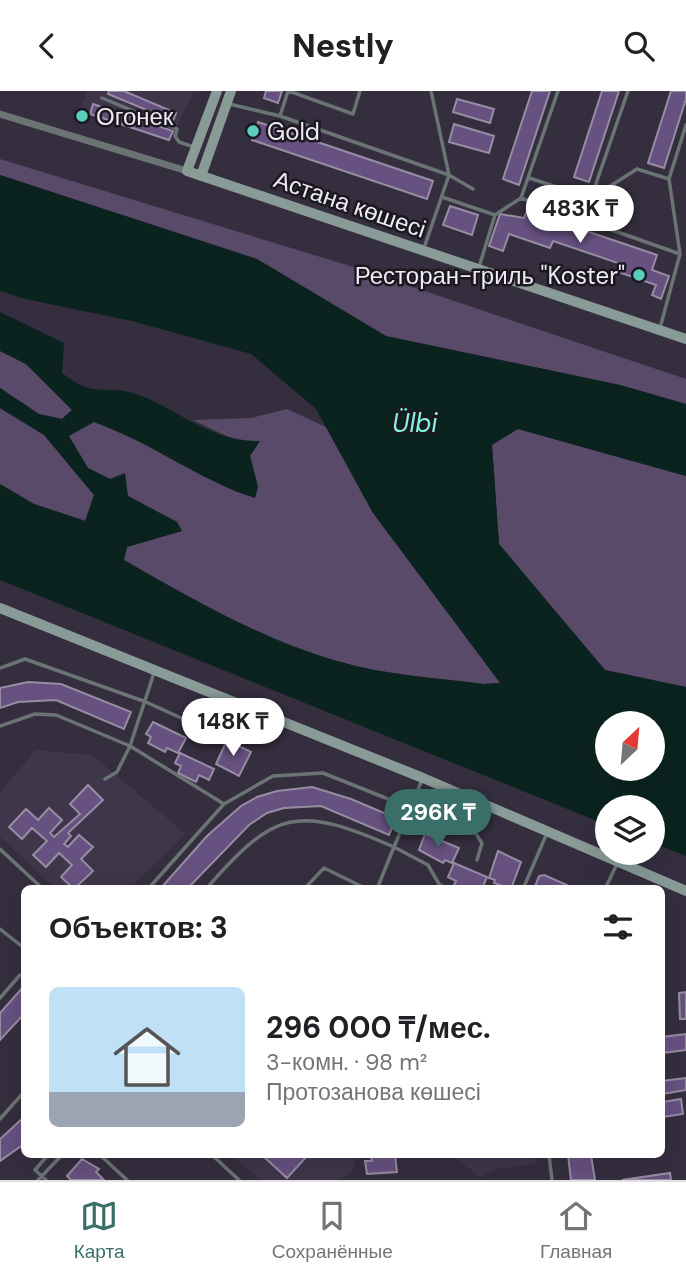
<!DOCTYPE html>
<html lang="ru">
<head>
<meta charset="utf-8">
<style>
	:root { --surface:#fff; --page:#f6f6f6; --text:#202124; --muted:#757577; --line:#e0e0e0; --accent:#3a6f69 }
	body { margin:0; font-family:"DM Sans",sans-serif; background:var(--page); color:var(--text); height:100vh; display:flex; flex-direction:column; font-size:26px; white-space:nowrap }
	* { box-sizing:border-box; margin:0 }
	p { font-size:23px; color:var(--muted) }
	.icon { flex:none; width:38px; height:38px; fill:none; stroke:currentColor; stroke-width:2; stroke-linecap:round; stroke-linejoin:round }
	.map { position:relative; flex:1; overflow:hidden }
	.panel { position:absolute; left:21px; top:794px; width:644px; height:273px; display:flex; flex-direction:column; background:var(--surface); border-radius:10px; box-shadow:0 7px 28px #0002 }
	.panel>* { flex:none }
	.needle { width:46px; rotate:26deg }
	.buttons { position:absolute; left:595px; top:620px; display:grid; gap:14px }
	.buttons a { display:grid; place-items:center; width:70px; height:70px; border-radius:50%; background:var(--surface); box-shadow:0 7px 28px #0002; font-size:35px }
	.price { position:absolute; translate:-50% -60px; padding:0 16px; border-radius:24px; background:#fff; color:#222; font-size:23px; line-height:46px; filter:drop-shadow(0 2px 4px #0008) }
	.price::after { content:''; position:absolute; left:50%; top:42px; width:21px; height:16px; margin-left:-10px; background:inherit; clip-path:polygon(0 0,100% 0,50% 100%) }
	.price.active { background:var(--accent); color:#fff }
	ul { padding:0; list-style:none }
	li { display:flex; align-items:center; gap:21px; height:175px; padding:0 28px }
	li span { display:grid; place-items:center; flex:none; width:196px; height:140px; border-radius:10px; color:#555 }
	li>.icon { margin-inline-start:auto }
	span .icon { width:84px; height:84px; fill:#fffc; stroke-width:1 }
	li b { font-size:30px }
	h2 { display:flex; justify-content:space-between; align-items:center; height:84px; padding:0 28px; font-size:30px }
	header { display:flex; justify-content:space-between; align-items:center; height:91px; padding:0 28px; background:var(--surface); font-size:32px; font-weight:800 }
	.tab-bar { display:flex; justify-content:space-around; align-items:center; height:98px; border-top:2px solid var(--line); background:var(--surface); font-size:19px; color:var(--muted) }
	.tab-bar a { display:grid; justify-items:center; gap:4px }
	.tab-bar .active { color:var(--accent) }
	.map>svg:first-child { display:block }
</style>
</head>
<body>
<header><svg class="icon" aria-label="back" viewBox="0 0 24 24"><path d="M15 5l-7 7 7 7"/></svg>Nestly<svg class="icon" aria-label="search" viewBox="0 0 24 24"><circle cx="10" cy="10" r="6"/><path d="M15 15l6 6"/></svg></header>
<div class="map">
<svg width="686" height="1089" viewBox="0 0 686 1089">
	<rect width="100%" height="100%" fill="#352e3f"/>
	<path fill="#40364c" d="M88,0H194L169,51L79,19Z
		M36,659L92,664L186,743L129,798H56L0,746V701Z
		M232,1064H354V1078L340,1089H260Z
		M450,1064H534L536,1072L493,1079L481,1086Z"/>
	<path fill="#594a6a" d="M0,68L350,175L686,288V313L620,294L386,245L257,168L0,84Z
		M0,260L26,273L72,319L62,328L39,323L0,297Z
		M0,317L44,344L94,404L86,430L34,413L0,393Z
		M287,318L326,336L373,422L501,592L484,593C435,587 385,584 336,570C261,548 192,508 124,469L127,456L182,440L177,431L128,405L110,388L88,377L68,345L94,331L151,355L237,401L258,396L250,365L259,351L237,350L193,329L251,327Z
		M518,338L686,385V596L605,579L499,453L492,353Z"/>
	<path fill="#0b231f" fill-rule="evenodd" d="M0,84L257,168L386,245L620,294L686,313V385L518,338L492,354L499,453L605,579L686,596V765L653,752V716H607V734L0,489V393L34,413L85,430L94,404L44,344L0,317V297L39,323L62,328L72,319L26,273L0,260V221L64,252L62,282C95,309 107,292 139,304C181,320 211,351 260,350L250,365L258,396L255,407C198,389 151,351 94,331L69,345L88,377L110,388L125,382L128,405L177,431L182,440L127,456L124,469C192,508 261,548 337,570C385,584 435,587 484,593L500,592L373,422L316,318L251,263L132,230L25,208L0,200ZM607,632H653V677H607Z"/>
	<path fill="#675180" stroke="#968da2" stroke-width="2" d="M109,0H124L176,22L173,30L108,3Z
		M266,0H282L278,12L264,7Z
		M532,0H550L519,94L503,88Z
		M602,0H619L589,91L574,86Z
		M671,0H686V8L664,77L648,72Z
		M457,8L494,18L490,32L453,21Z
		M93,13L173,40L169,49L90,23Z
		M258,31L433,90L427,108L252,49Z
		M454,33L494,45L489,62L449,51Z
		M450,115L478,124L472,144L443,134Z
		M527,120L657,164L652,179L669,185L661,208L652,204L656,194L618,181L621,173L553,150L550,157L509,143L503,160L489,155L500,123L524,127Z
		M28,591L61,593L131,621L124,638L56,609L18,611L0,617V597Z
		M153,631L186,647L178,662L167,657L165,661L148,652L151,646L146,643Z
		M227,649L251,661L239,685L216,673Z
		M180,662L214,678L209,689L199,684L196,691L178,682L181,675L175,672Z
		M88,694L103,709L68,742L71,745L64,753L68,756L79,744L93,756L81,768L93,780L74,798L61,786L72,774L59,762L46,776L33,764L47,750L32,737L22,748L9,736L26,718L38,729L49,717L62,729L50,742L54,746L80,723L70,713Z
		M312,696L351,708L396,727L389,744L321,715L284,717L267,722L249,734L187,798H160L207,745L241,715L257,706L277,700Z
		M425,743L459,757L452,772L445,769L443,772L419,759Z
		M498,760L521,771L511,798L494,792L495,789L489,787Z
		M454,772L487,786L482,798H464L454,794L456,790L448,786Z
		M544,784L567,794L570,798H534L539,785Z
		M24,895V923L0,949V922Z
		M686,901V928H680L679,902Z
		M686,943V959L662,962V946Z
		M686,987V999L662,1003V990Z
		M681,1008L683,1023L662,1026V1011Z
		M24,1026V1053L0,1070V1048Z
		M262,1064H308L287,1087Z
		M371,1064H395L397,1081L367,1083L365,1070H372Z
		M568,1064H591L595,1089H571Z
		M82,1068L99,1078L96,1081L104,1089H71L67,1085Z
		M670,1082L671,1089H622Z"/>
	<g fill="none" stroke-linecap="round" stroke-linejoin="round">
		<path stroke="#6a7573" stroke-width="3.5" d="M289,0L353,23L360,0
			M431,0L449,84L473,98
			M102,7L177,38L175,45L179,51L194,56
			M229,13L280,25L288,0
			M280,25L449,84L424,157
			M529,87L591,107L628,0
			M442,106L495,124
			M593,106L637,78L669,88
			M521,107L680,163
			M479,176L495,124L521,107L558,0
			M660,237L680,163L669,88L686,34
			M0,577L25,568L146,611L214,642
			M0,635L35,623L56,624L130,655L155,579
			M105,688L117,681L130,655L224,713
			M0,758L43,798
			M148,798L224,713L273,685L323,682L476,743L482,752L477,769
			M206,798C275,718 298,714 394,756L422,689
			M304,798L324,777L367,798
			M377,798L394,756L428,774L439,793L448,798
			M523,798L547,742
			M605,798L617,773
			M0,838L24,857
			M0,907L20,884
			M0,1028L24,1001
			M100,1064L127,1089
			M212,1064L239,1089
			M549,1064L552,1089
			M38,1089L62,1064
			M46,1089L35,1079L48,1064"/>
		<path stroke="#6a7573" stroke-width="7" d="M0,23L187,80"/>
		<path stroke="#899b97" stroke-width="10" d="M217,0L187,80L686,248
			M201,85L231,0
			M0,517L423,687L686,800"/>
	</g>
	<g fill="#5acebd" stroke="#1b181f" stroke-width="2.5">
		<circle cx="82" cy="25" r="7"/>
		<circle cx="253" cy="40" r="7"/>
		<circle cx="639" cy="184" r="7"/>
	</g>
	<g text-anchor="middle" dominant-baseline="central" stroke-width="5" stroke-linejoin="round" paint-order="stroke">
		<g font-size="24" fill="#eee9f4" stroke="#1b181f" text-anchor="start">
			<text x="96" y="25">Огонек</text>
			<text x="267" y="40">Gold</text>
			<text x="625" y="184" text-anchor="end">Ресторан-гриль "Koster"</text>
		</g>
		<g font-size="24" fill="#eee9f4" stroke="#1b181f">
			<text transform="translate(350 113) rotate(19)">Астана көшесі</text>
		</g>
		<g font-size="26" font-style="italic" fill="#83f4e3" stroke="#1b181f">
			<text x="415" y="332">Ülbi</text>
		</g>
	</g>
</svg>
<div class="buttons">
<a><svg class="needle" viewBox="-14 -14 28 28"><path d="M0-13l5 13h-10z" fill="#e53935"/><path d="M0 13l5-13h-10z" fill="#757577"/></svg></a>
<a><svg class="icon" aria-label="layers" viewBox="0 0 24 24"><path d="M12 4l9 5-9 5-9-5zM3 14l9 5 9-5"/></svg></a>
</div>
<b class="price" style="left:580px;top:154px">483K ₸</b>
<b class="price" style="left:233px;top:667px">148K ₸</b>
<b class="price active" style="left:438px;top:758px">296K ₸</b>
<section class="panel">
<h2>Объектов: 3<svg class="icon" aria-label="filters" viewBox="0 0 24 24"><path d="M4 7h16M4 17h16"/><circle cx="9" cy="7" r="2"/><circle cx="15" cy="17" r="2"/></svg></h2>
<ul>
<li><span style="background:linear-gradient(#bfe0f5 75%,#9aa5b1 0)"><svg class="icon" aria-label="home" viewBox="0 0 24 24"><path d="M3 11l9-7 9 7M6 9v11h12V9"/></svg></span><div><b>296 000 ₸/мес.</b><p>3-комн. · 98 m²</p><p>Протозанова көшесі</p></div></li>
</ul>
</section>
</div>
<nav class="tab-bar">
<a class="active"><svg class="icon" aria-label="map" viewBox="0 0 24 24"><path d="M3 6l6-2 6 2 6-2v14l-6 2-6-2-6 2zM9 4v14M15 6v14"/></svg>Карта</a>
<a><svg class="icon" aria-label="saved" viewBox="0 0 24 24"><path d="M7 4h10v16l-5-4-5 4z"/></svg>Сохранённые</a>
<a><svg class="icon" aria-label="home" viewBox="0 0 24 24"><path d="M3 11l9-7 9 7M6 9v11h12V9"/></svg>Главная</a>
</nav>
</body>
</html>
